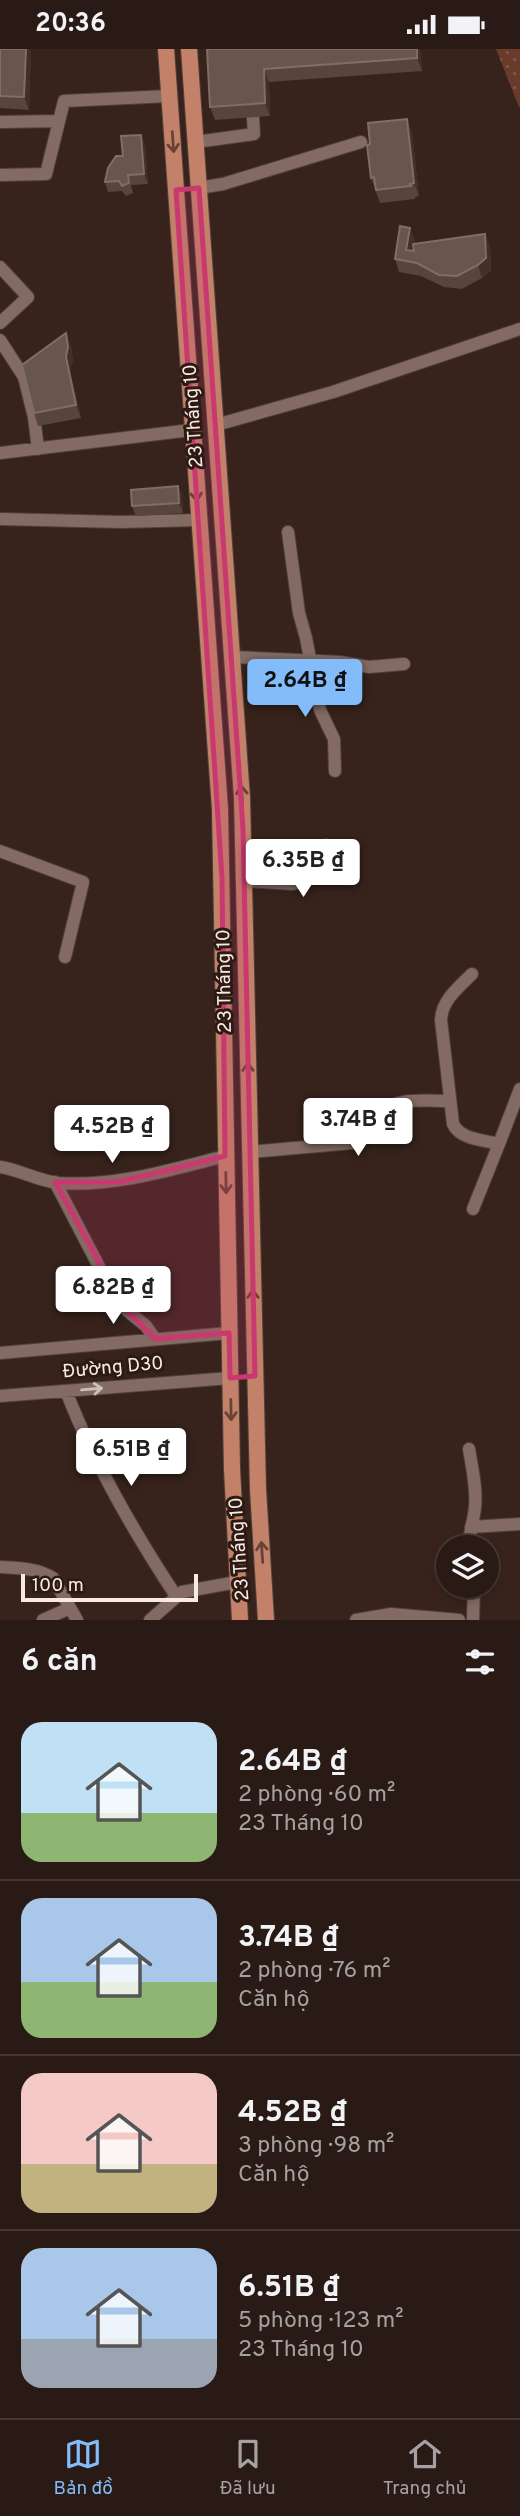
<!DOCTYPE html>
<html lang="vi">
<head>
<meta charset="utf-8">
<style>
	:root { --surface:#291a15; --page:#31231e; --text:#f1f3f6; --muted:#a5a1a0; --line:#453834; --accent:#82bcfa }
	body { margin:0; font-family:Overpass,sans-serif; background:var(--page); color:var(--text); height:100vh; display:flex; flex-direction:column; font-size:26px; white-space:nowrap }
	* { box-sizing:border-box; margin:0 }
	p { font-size:23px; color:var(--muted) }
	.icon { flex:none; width:38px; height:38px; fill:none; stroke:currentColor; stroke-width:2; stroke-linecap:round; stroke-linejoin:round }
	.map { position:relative; height:1571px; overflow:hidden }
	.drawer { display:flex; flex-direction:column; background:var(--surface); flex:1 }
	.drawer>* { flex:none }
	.controls { position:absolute; left:436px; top:1486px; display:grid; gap:14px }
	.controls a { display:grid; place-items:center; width:63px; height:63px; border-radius:50%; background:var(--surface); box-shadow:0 4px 10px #0003,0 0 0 2px var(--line); font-size:35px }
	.scale { position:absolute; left:21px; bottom:18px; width:177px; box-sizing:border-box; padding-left:7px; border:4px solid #f7eae5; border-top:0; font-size:19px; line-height:24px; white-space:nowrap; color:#f7eae5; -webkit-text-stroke:5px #2c1a13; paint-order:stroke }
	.price { position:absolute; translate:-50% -60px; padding:0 16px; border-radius:7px; background:#fff; color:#222; font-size:23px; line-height:46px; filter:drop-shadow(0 2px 4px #0008) }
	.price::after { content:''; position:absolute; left:50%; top:42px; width:21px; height:16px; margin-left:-10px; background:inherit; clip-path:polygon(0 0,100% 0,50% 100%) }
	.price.on { background:var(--accent); color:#111 }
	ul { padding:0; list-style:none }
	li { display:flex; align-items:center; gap:21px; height:175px; padding:0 21px }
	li+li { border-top:2px solid var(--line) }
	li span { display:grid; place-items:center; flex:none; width:196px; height:140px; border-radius:21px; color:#555 }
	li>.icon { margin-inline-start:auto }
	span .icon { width:84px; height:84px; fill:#fffc; stroke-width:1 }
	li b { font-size:30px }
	h2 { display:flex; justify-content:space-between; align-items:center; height:84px; padding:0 21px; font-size:30px }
	.status { display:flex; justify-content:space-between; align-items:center; height:49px; padding:0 35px; background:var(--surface); direction:ltr }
	.status svg { height:19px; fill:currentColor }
	.menu { display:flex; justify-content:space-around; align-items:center; height:98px; border-top:2px solid var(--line); background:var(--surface); font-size:19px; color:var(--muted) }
	.menu a { display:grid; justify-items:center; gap:4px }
	.menu .on { color:var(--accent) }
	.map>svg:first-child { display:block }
</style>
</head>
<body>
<div class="status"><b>20:36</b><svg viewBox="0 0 49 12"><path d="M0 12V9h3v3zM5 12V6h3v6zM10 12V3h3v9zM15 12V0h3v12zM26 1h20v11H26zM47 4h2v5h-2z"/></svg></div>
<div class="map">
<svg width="520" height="1571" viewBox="0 0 520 1571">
	<defs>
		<pattern id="garden-dots" width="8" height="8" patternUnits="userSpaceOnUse" patternTransform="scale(1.75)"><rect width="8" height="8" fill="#683b2a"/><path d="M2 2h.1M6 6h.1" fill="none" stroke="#7e5849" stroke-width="1.8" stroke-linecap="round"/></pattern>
	</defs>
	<rect width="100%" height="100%" fill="#37231c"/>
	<path fill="url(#garden-dots)" d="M496,0H520V58H519Z"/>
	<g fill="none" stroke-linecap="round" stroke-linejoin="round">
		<g stroke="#51413c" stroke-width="14">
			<path id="minor" d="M0,73L58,72
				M196,93L254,85L252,53
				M0,126L46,125L64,52L169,47
				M199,139L223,135L361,93
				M0,218L28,248L0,274
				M0,291L24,328L34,368L38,400
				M216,376L333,343L520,280
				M0,404L191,381
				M0,470L121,473L198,471
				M288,483L299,564L306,589L320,661L334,690L335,722
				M233,608L340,613L369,618L404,615
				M0,802L83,833L65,908
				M244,832L293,835L303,832L326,796
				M472,925C458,939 442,951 441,971L453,1075C461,1091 484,1091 499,1095L473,1160
				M499,1095L520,1040
				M250,1103L352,1094C362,1087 366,1077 374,1068C394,1047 422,1052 449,1052
				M0,1118C20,1121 39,1132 58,1134C115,1138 170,1121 225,1107
				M55,1133L109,1237L124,1259L146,1277L155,1290
				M0,1304L229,1284
				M66,1342C94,1414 133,1482 176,1547
				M0,1347L230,1329
				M469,1400C472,1419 477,1439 475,1458C474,1472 468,1484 470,1498
				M471,1478L520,1475
				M0,1518C18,1519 38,1519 53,1529L77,1571
				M43,1571L70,1559
				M150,1571L182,1543L237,1533
				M356,1571L391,1565L459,1571
				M473,1571L474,1536"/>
		</g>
		<g stroke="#51413c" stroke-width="18">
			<path id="major" d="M166,0L220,760L232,1420L240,1571
				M189,0L242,749L258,1440L266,1571"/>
		</g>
		<use href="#minor" stroke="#836b63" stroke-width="12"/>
		<use href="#major" stroke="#c38169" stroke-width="16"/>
	</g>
	<path fill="#57443c" d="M0,0H31L29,61L0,59Z
		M207,0H420L422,22L269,33L270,67L215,71L210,58Z
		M412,83L419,147L415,148V150L380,154L371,129Z
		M141,86L145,96L148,135L131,136L133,144L126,147L122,142L108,143L105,133L123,107Z
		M410,179L415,192L414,195L485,185L490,198L491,222L482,229L462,240L444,238L421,227L399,223L395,210Z
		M71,297L73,311L70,321L81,369L38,377L34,364Z
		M178,437L182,447L183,464L136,467L132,457Z"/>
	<path fill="#432f27" d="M26,0H31L29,61L24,48Z
		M417,0H420L422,22L417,9Z
		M264,20L269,33L270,67L265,54Z
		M407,70L412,83L419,147L414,134Z
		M141,86L145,96L148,135L144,125Z
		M410,179L415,192L411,214L406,201Z
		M485,185L490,198L491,222L482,229L478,216Z
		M66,284L71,297L73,311L70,321L81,369L76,356L66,308Z
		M178,437L182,447L183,464L179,454Z"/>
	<path fill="#68554e" stroke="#7f6d66" stroke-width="2" d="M0,0H26L24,48L0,47Z
		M207,0H417V9L264,20L265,54L210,58Z
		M407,70L414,134L410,135L411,137L376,141L374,128L371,129L367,96L370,95L368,74Z
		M141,86L144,125L128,126L129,134L122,137L119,132L105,133L108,119L116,107H123L121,87Z
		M400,177L410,179L406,201L414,202L413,195L485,185L486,209L478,216L457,227L439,226L417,214L395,210Z
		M66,284L68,298L66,308L76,356L34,364L22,316Z
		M178,437L179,454L132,457L131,441Z"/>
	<defs><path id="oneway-shaft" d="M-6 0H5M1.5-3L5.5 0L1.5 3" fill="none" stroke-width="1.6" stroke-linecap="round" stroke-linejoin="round" transform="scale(1.75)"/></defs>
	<g stroke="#684335">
		<use href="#oneway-shaft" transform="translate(173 93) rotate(86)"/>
		<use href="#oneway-shaft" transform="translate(196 442) rotate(86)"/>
		<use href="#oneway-shaft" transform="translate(242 747) rotate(-93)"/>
		<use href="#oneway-shaft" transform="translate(248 1024) rotate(-91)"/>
		<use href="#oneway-shaft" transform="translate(226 1134) rotate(89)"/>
		<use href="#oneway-shaft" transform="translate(253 1251) rotate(-91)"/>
		<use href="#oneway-shaft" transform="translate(231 1361) rotate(89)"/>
		<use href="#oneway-shaft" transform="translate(262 1503) rotate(-94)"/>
	</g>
	<use stroke="#cebeb8" href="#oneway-shaft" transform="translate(92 1340) rotate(-5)"/>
	<path fill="#ca3870" fill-opacity="0.2" stroke="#ca3870" stroke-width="5" stroke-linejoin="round" d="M199,139L243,780L255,1327L230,1329L229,1284L155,1290L124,1259L55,1133H118L225,1107L222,829L176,141Z"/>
	<g text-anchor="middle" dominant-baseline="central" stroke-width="6" stroke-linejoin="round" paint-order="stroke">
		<g font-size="19" fill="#f7eae5" stroke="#2c1a13">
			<text transform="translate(194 367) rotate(-94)">23 Tháng 10</text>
			<text transform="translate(225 932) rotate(-91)">23 Tháng 10</text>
			<text transform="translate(113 1319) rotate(-5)">Đường D30</text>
			<text transform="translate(240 1500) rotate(-94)">23 Tháng 10</text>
		</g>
	</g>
</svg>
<div class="controls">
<a><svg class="icon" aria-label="layers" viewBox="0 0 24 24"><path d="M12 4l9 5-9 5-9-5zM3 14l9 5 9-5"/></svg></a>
</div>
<div class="scale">100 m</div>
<b class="price on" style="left:305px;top:670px">2.64B ₫</b>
<b class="price" style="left:303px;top:850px">6.35B ₫</b>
<b class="price" style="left:358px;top:1109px">3.74B ₫</b>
<b class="price" style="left:112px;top:1116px">4.52B ₫</b>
<b class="price" style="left:113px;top:1277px">6.82B ₫</b>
<b class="price" style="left:131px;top:1439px">6.51B ₫</b>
</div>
<section class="drawer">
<h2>6 căn<svg class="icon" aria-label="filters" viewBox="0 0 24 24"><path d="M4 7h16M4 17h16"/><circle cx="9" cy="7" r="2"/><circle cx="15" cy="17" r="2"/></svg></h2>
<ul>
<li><span style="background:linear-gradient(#bfe0f5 65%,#8fb573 0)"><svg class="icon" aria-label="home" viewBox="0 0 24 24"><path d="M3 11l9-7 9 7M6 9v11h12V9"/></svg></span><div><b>2.64B ₫</b><p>2 phòng · 60 m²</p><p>23 Tháng 10</p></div></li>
<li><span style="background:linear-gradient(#a9c7e8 60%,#8fb573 0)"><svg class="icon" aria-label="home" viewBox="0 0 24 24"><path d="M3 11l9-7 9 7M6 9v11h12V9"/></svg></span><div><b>3.74B ₫</b><p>2 phòng · 76 m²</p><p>Căn hộ</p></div></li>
<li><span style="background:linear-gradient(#f6c9c9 65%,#c2b280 0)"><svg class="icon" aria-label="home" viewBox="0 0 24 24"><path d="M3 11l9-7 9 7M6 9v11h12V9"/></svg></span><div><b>4.52B ₫</b><p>3 phòng · 98 m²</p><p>Căn hộ</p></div></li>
<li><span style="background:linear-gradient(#a9c7e8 65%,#9aa5b1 0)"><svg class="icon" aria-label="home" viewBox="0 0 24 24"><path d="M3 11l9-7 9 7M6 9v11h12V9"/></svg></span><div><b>6.51B ₫</b><p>5 phòng · 123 m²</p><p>23 Tháng 10</p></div></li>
</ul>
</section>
<nav class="menu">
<a class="on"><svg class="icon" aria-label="map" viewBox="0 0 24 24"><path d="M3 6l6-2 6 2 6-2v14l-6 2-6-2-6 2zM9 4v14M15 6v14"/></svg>Bản đồ</a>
<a><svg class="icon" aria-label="saved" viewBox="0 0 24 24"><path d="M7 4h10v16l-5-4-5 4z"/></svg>Đã lưu</a>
<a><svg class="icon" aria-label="home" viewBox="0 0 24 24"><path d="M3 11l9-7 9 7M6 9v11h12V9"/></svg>Trang chủ</a>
</nav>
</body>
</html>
